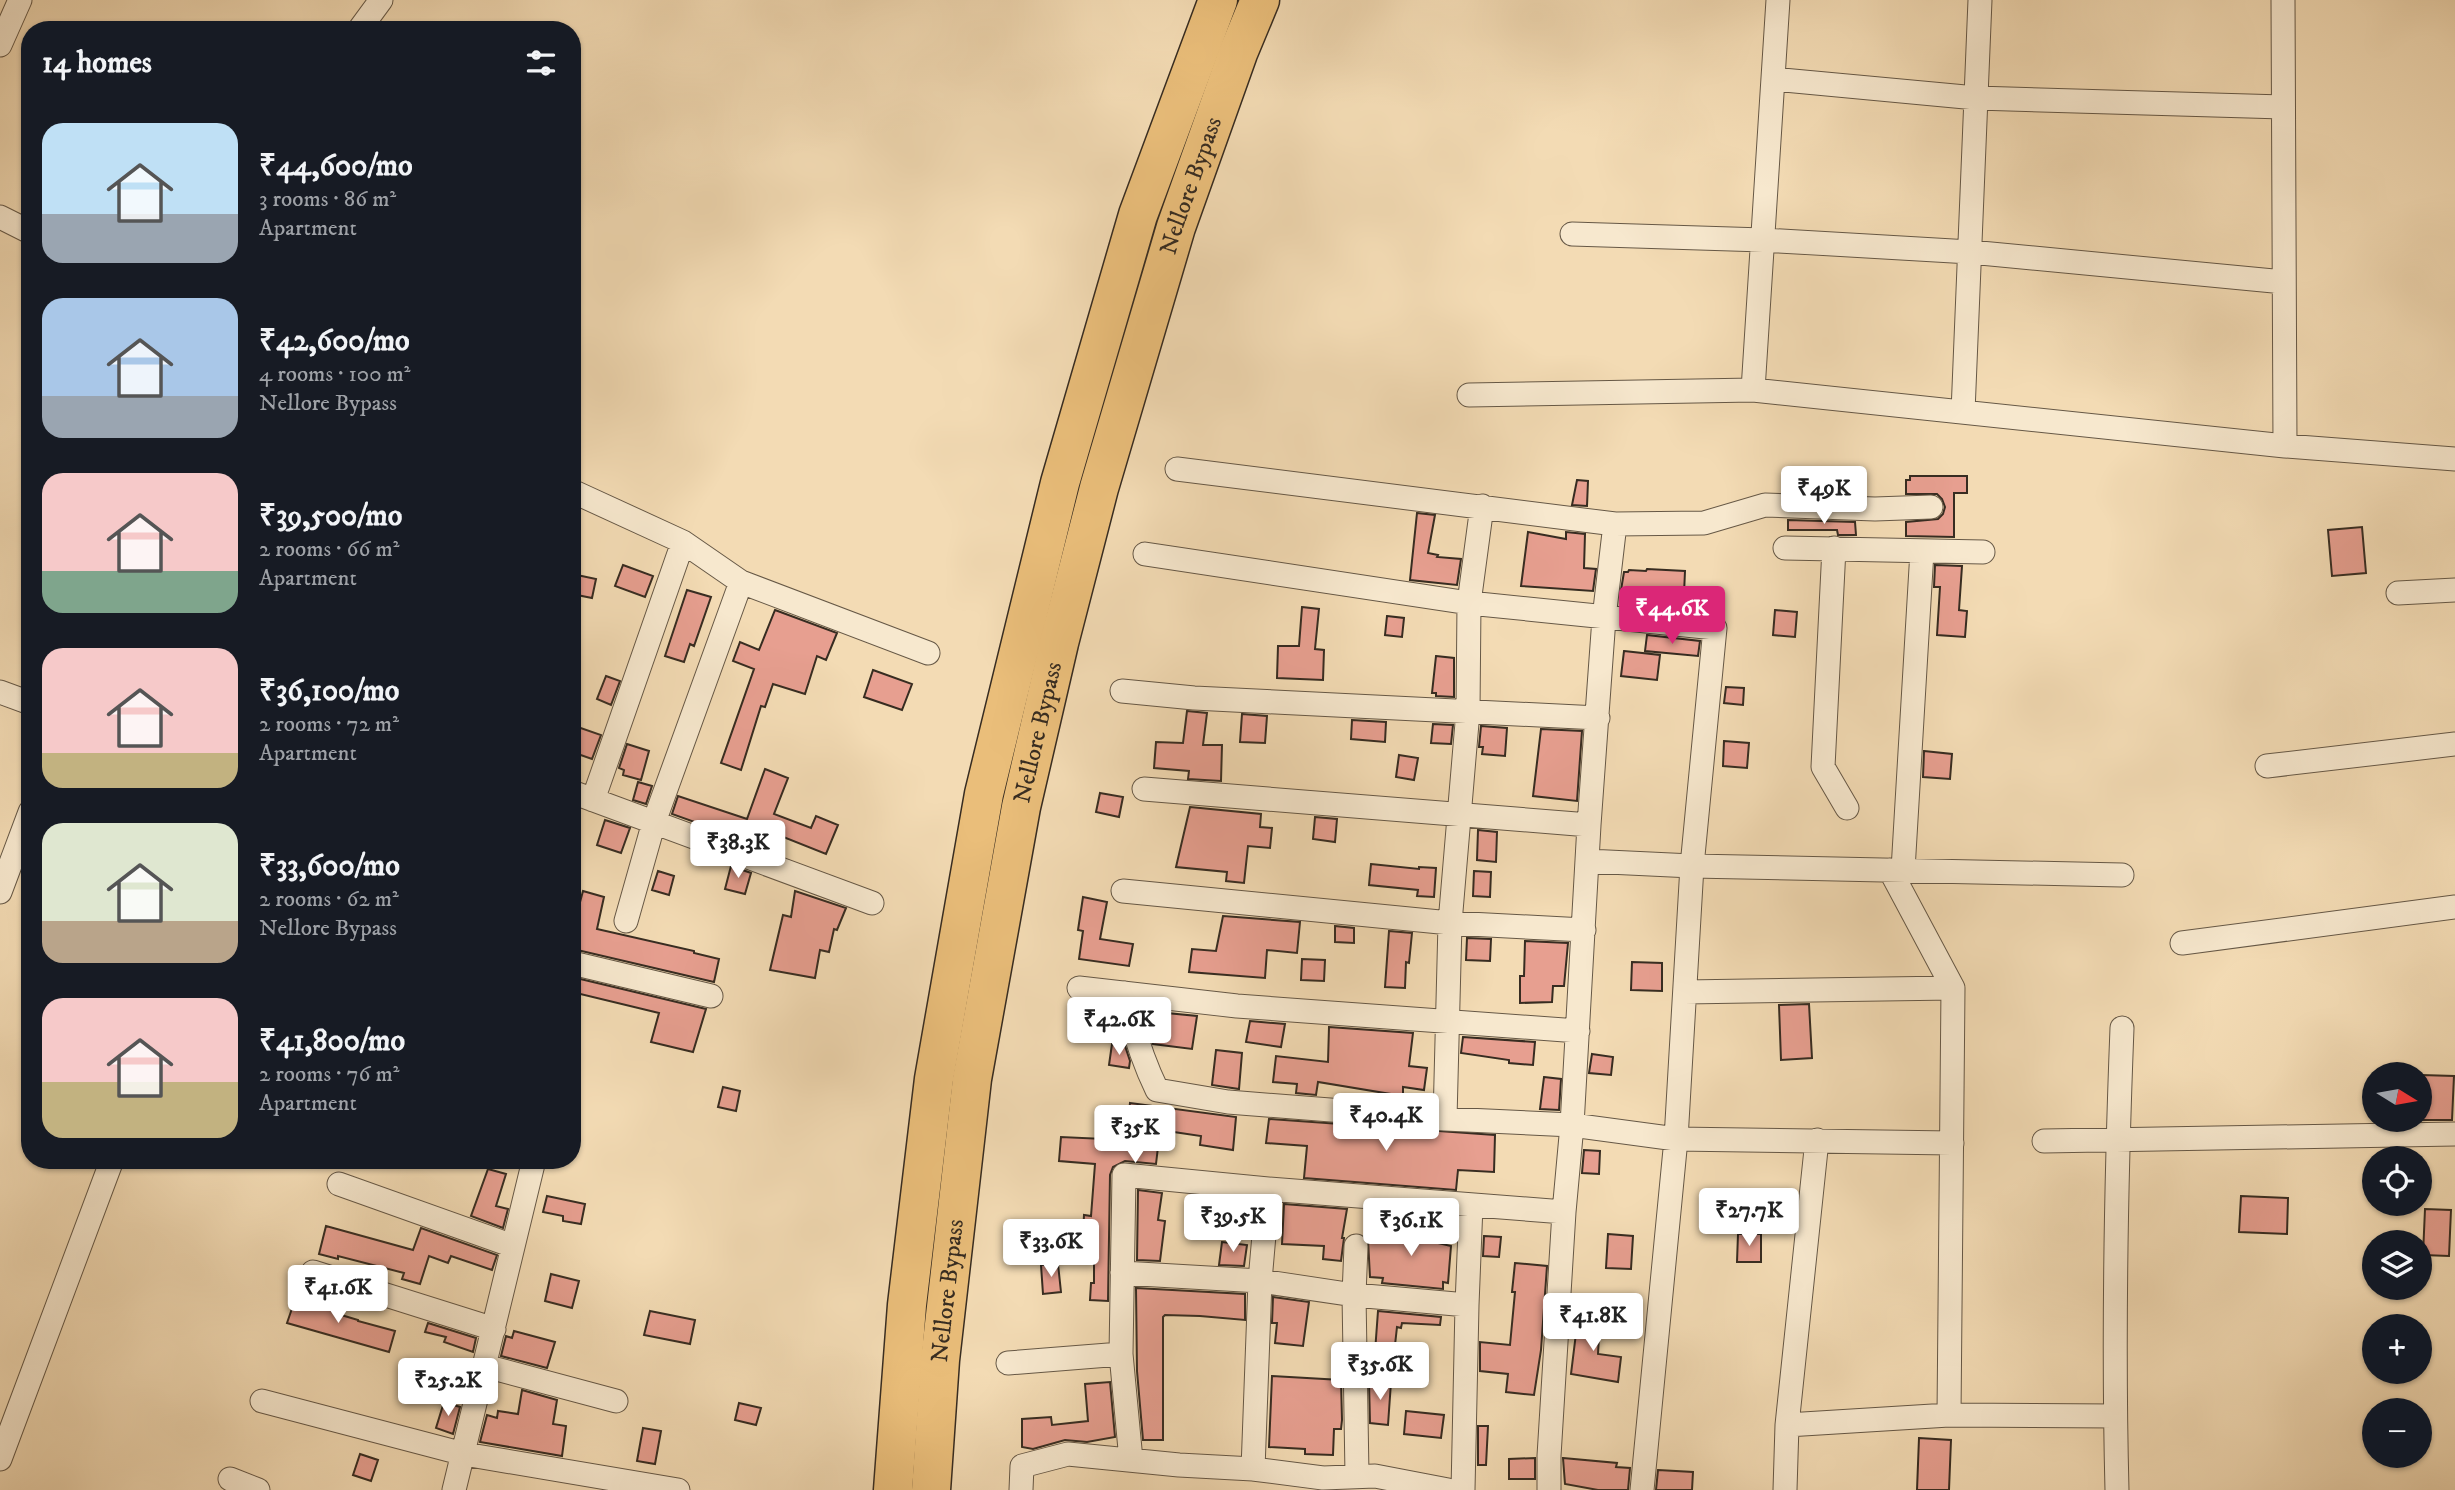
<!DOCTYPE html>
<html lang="en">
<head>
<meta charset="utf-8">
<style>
	:root { --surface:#171b24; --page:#242831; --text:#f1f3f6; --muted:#9ea1a6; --accent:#db2777 }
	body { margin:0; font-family:"IM FELL DW Pica",serif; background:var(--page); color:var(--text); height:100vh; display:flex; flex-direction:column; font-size:26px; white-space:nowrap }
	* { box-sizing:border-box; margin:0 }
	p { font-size:23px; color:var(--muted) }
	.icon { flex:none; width:38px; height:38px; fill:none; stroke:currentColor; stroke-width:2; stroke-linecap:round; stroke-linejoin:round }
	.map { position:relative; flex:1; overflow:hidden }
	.side { position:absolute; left:21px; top:21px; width:560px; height:1148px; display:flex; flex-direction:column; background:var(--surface); border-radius:28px; box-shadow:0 2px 5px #0004 }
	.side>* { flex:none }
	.needle { width:46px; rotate:101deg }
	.buttons { position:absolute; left:2362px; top:1062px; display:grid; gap:14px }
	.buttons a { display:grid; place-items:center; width:70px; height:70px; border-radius:50%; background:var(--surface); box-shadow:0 2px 5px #0004; font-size:35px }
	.price { position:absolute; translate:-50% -60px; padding:0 16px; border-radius:7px; background:#fff; color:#222; font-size:23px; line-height:46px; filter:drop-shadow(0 2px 4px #0008) }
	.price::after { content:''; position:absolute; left:50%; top:42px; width:21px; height:16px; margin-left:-10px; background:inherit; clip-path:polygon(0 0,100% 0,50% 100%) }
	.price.current { background:var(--accent); color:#fff }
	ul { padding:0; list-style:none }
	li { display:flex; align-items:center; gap:21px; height:175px; padding:0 21px }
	li span { display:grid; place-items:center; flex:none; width:196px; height:140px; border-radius:21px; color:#555 }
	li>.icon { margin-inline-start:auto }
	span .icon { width:84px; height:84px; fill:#fffc; stroke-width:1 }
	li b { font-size:30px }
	h2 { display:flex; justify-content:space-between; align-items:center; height:84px; padding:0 21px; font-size:30px }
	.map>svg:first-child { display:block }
</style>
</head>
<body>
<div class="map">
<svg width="2455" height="1490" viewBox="0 0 2455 1490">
	<rect width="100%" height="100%" fill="#f3dbb4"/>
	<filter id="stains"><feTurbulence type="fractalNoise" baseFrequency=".00286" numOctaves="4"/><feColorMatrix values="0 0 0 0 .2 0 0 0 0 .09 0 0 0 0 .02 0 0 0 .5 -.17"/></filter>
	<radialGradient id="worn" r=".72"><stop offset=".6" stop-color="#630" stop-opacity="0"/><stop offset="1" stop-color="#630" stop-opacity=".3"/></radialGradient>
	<path fill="#e79f90" stroke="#372c21" stroke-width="2" d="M1910,476H1967V493H1954V537L1906,536V522L1938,519L1943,514L1945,507L1942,499L1937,494H1906V480H1910Z
		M1577,480L1588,481L1587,506L1572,505Z
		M1417,513L1435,515L1428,553L1438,555L1437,557L1461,559L1457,585L1410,580Z
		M1788,520L1855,522L1856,535H1838L1837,530H1788Z
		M2362,527L2366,573L2332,576L2328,530Z
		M1528,532L1566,539V532L1585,534L1584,568L1596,569L1593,591L1521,586Z
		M623,565L653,576L645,597L615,586Z
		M1935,565L1962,566L1959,610L1967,611L1965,637L1937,635L1940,587H1934Z
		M1647,569L1685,571L1684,594L1659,592L1658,608L1626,605L1628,591L1621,590L1624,572H1628L1629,570L1646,571Z
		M577,575L596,579L592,598L572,594Z
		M687,590L711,597L694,646L690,644L684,662L665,656Z
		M1302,607L1319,609L1315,649L1324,650L1323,680L1277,678L1278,646H1299Z
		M775,610L837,633L826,660L817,656L805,694L773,684L765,707L761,706L741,770L721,763L754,669L733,661L740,642L759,650Z
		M1775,610L1797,612L1795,637L1773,635Z
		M1387,616L1404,618L1402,637L1385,635Z
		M1647,635L1700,641L1698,656L1645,651Z
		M1624,651L1660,655L1657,680L1621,676Z
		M1436,656L1454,658V697L1436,696V693H1432Z
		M873,670L912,684L902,710L864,697Z
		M606,676L620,681L611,705L597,699Z
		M1726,687L1744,688L1743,705L1724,703Z
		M1187,711L1207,713L1203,745H1222L1221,781L1188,779L1189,771L1154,768L1156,742L1183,743Z
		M1242,714L1267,716L1265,743L1240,742Z
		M1352,720L1386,722L1385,742L1351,739Z
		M1433,724L1453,725L1451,744L1431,743Z
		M572,725L601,735L592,759L572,752Z
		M1481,726L1507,728L1505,756L1482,754L1483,747H1479Z
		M1541,729L1582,731L1577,801L1533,796Z
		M1724,741L1749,743L1747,768L1723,766Z
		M627,744L649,751L641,780L623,775L624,770L619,768Z
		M1924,751L1952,754L1950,779L1923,777Z
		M1399,755L1418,758L1414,780L1396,777Z
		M765,769L788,778L774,814L811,828L816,816L838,825L826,854L776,834L770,849L672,814L678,796L747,819Z
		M638,782L652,786L646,804L633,800Z
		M1100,793L1123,797L1119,817L1096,812Z
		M1190,807L1261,814L1260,827L1272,828L1270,848L1248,846L1244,883L1226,881L1227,872L1176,867Z
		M1315,817L1337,819L1335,842L1313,839Z
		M605,820L630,828L621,853L597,845Z
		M1478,830L1497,832L1496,862L1477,860Z
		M1371,864L1419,869V867L1436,868L1434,897L1417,896L1418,890L1369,885Z
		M731,866L751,873L745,894L725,889Z
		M658,871L674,876L669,895L652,890Z
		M1474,871L1491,872L1490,897L1473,896Z
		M583,891L604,897L597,929L694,951V953L719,959L714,982L573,949L579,918L576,917Z
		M795,891L846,908L837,930L834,929L829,952L820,950L815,978L770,970L783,915L791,917Z
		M1083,897L1107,902L1100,939L1133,944L1129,966L1079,959L1083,931L1078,930Z
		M1223,916L1300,922L1297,953L1267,950L1265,978L1189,972L1192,949L1216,951Z
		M1335,926L1354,928V943L1335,942Z
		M1389,931L1412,933L1409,963L1406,962L1405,988L1385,987Z
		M1467,938L1491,939L1490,961L1466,960Z
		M1525,941L1568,943L1564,986H1553L1552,1002L1520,1003V976H1524Z
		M1302,959L1325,960L1324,981L1301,980Z
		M1632,962L1662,963V991L1631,990Z
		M572,977L706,1009L693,1052L651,1042L659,1013L572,992Z
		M1077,1002L1108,1005L1107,1023L1076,1021Z
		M1809,1004L1812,1058L1781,1060L1779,1005Z
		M1146,1011L1197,1016L1192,1049L1153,1044L1145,1016Z
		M1250,1021L1285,1024L1281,1047L1246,1042Z
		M1329,1027L1413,1033L1409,1066L1427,1068L1424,1090L1403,1087V1096L1318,1082L1316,1095L1296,1093L1297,1084L1273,1082L1276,1056L1328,1062Z
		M1463,1037L1535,1042L1533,1065L1509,1063V1060L1461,1053Z
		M1112,1044L1125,1046L1130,1061L1129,1068L1109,1065Z
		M1216,1050L1242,1053L1239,1089L1212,1085Z
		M1592,1054L1613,1057L1611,1075L1589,1073Z
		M2421,1075L2454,1076L2452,1120H2420Z
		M1544,1077L1561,1079L1559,1110L1540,1109Z
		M723,1087L740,1091L736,1111L718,1107Z
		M1130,1103L1236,1117L1233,1150L1200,1145L1201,1136L1160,1130L1156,1164L1125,1161L1113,1167L1110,1175L1108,1301L1090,1300L1091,1283H1094V1237L1083,1236L1084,1215L1091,1216L1095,1164L1059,1161L1061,1137L1126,1140Z
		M1269,1119L1495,1135L1494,1172L1458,1170L1456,1190L1304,1178L1307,1146L1266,1143Z
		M1584,1150L1600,1151L1599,1174L1582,1173Z
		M488,1169L506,1174L496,1206L508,1209L503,1228L471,1216Z
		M1138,1190L1162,1193L1158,1220L1165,1221L1160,1261L1137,1260Z
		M547,1196L585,1204L581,1224L563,1221V1216L543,1212Z
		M2241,1196L2288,1198L2287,1234L2239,1232Z
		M1284,1204L1347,1209L1342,1238H1344L1341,1261L1323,1259L1324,1246L1282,1244Z
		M2425,1209L2451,1210L2449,1256L2423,1255Z
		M1408,1214L1429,1216L1425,1240L1451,1246L1448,1283L1443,1282V1289L1382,1283L1383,1278L1370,1277L1368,1240L1404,1242Z
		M326,1226L413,1250L421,1228L497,1255L492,1270L451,1256L448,1263L429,1256L420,1284L402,1279L404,1273L338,1256V1259L319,1254Z
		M1608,1234L1633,1236L1631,1269L1606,1268Z
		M1738,1234H1761V1262H1737Z
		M1484,1236L1501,1237L1499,1257L1483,1256Z
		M1222,1242L1247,1245L1244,1266L1219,1265Z
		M1515,1263L1547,1266L1541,1350L1534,1395L1506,1392L1508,1374L1480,1371V1342L1510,1345L1515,1292H1512Z
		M1058,1264L1061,1292L1043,1294L1041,1265Z
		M551,1274L579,1281L572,1308L545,1301Z
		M1136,1288L1245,1294V1320L1200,1316L1165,1315L1163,1317V1440H1143L1137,1371Z
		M297,1294L318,1301L317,1304L339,1311L338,1314L358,1320V1321L395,1331L389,1352L287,1323Z
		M1273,1297L1309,1302L1303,1346L1275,1343L1277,1323H1272Z
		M650,1311L695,1320L690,1344L644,1335Z
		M1378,1311L1441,1317L1440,1325L1402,1323L1401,1328L1397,1327L1394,1354L1375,1352Z
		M1578,1317L1600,1318L1598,1354L1621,1357L1618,1382L1571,1374Z
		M428,1323L476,1338L473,1352L444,1342L446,1337L425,1332Z
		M514,1331L555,1342L547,1368L501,1356L506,1336L512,1338Z
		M1272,1376L1341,1380L1342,1420L1341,1429H1334L1333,1455L1305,1454V1449L1269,1447Z
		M1369,1381L1391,1382L1388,1425L1370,1423Z
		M1110,1382L1115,1437L1087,1442L1065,1440L1033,1449L1022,1447V1419L1051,1417L1052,1425L1088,1421L1085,1384Z
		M522,1390L557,1400L553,1424L566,1426L562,1456L480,1442L487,1415L497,1418L498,1411L518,1414Z
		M444,1402L460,1407L453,1434L436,1428Z
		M739,1403L761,1408L756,1425L735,1420Z
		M1406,1411L1444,1415L1441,1438L1404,1434Z
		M1478,1426H1488L1486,1465H1478Z
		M643,1428L661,1431L655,1464L637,1461Z
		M1919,1438L1951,1440L1949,1490H1917Z
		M360,1454L378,1460L371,1481L353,1475Z
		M1535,1458V1479H1509V1459Z
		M1563,1458L1617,1463L1616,1467L1630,1468L1628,1490H1598L1565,1484Z
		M1658,1470L1693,1472L1692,1490H1656Z"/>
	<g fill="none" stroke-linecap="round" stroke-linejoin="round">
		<g stroke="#665846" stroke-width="25">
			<path id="street" d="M359,30L381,0
				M0,45L20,0
				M1773,79L1976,98L2283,107
				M0,217L30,232
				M1572,234L1763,240L1970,252L2284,282
				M1753,390L1778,0
				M1469,395L1753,390L2285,446L2283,0
				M1963,412L1980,0
				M2285,446L2455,459
				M1177,469L1615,524L1704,523L1765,505L1875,509L1931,507
				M572,491L683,542L741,582L928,653
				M1785,548L1983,552
				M1834,548L1823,767L1847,808
				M1145,554L1469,603L1715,628L1692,866L1587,861
				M2398,593L2455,590
				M1122,691L1194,698L1598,718
				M0,692L30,703
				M2267,766L2455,744
				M1144,789L1589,825
				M572,792L872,903
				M593,800L683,542
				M1890,870L1953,988L1949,1415
				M1903,870L1922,551
				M1123,891L1450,923L1584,930
				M0,892L30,812
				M626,921L654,822L741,582
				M2182,943L2455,907
				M572,963L711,996
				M1079,988L1237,1006L1578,1031
				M1685,992L1953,988
				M1125,993C1132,1027 1142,1059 1157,1090L1228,1102L1445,1119L1572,1125L1676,1139L1952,1143
				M1445,1119L1450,923L1468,711L1469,603L1482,506
				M2044,1141L2455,1134
				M339,1184L513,1246
				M1356,1246L1354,1295L1357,1475
				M313,1272L494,1329
				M1122,1273L1260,1281L1354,1295L1467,1305L1471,1205
				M1008,1363L1121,1354
				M485,1366L616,1401
				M262,1401L464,1454L678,1490
				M1787,1425L1949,1415L2115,1416
				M0,1459L112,1160
				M1131,1460L1121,1354L1124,1175L1268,1189L1564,1212
				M1253,1469L1260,1281L1268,1189
				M230,1479L258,1490
				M454,1490L534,1160
				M1021,1490L1022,1466L1068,1454L1179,1465L1253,1469L1323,1478L1375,1476L1448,1490
				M1463,1490L1467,1305
				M1549,1490V1456L1564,1212L1572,1125L1589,825L1604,618L1615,524
				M1642,1490L1676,1139L1692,866L2122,875
				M1785,1490L1787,1425L1817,1140
				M2117,1490C2113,1336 2116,1182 2122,1028"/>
		</g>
		<g stroke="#372c21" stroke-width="41">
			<g id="highway">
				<path d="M893,1490L907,1305L934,1079L984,794L1060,483L1138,215L1218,0"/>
				<path id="s1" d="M931,1490L940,1360L972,1079L1021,807L1059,643L1099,488L1176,227L1238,53L1260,0"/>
			</g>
		</g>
		<use href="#street" stroke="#f7e8ce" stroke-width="23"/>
		<use href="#highway" stroke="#eabe7a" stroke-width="38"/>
	</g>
	<g text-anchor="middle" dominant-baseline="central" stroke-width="5" stroke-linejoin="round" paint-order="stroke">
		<g font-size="24" fill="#372c21" stroke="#f7e8ce">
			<text stroke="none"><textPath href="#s1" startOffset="1334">Nellore Bypass</textPath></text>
			<text stroke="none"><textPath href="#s1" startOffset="766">Nellore Bypass</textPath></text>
			<text stroke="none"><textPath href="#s1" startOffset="200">Nellore Bypass</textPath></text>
		</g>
	</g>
	<rect width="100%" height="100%" filter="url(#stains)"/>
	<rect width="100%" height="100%" fill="url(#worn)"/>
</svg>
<div class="buttons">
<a><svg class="needle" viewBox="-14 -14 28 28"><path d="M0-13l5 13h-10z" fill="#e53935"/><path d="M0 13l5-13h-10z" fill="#9ea1a6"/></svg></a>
<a><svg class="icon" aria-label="locate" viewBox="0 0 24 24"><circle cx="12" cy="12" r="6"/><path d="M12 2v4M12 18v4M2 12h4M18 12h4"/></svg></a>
<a><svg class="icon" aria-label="layers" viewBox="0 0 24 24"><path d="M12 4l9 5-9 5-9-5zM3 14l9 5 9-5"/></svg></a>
<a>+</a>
<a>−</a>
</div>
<b class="price" style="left:1824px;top:526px">₹49K</b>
<b class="price current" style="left:1672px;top:646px">₹44.6K</b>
<b class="price" style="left:738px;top:880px">₹38.3K</b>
<b class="price" style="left:1119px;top:1057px">₹42.6K</b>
<b class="price" style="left:1386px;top:1153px">₹40.4K</b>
<b class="price" style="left:1135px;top:1165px">₹35K</b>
<b class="price" style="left:1749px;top:1248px">₹27.7K</b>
<b class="price" style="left:1233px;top:1254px">₹39.5K</b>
<b class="price" style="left:1411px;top:1258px">₹36.1K</b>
<b class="price" style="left:1051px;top:1279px">₹33.6K</b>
<b class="price" style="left:338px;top:1325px">₹41.6K</b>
<b class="price" style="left:1593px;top:1353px">₹41.8K</b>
<b class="price" style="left:1380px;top:1402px">₹35.6K</b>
<b class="price" style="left:448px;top:1418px">₹25.2K</b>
<section class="side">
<h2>14 homes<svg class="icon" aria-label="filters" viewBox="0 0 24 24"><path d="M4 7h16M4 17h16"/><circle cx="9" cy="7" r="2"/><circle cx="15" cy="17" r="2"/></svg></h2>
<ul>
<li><span style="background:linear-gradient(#bfe0f5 65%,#9aa5b1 0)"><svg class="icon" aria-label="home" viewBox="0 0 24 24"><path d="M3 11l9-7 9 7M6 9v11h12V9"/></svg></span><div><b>₹44,600/mo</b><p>3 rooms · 86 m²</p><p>Apartment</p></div></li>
<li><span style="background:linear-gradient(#a9c7e8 70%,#9aa5b1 0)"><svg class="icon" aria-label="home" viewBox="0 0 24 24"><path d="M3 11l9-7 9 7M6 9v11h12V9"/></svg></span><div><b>₹42,600/mo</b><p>4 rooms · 100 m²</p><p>Nellore Bypass</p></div></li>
<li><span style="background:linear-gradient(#f6c9c9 70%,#7fa58c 0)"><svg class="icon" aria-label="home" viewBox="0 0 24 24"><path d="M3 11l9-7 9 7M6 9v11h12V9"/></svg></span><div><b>₹39,500/mo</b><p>2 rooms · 66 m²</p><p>Apartment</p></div></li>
<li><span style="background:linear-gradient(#f6c9c9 75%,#c2b280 0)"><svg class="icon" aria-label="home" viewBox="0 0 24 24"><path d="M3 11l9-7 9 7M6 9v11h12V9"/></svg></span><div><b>₹36,100/mo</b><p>2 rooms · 72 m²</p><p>Apartment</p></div></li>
<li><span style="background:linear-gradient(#dfe7d0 70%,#b9a48a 0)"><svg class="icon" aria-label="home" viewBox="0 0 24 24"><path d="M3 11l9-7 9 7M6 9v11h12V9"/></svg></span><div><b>₹33,600/mo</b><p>2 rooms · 62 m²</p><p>Nellore Bypass</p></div></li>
<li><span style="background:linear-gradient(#f6c9c9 60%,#c2b280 0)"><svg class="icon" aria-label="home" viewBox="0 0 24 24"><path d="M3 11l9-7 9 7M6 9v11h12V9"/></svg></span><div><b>₹41,800/mo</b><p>2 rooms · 76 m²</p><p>Apartment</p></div></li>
</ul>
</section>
</div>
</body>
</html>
